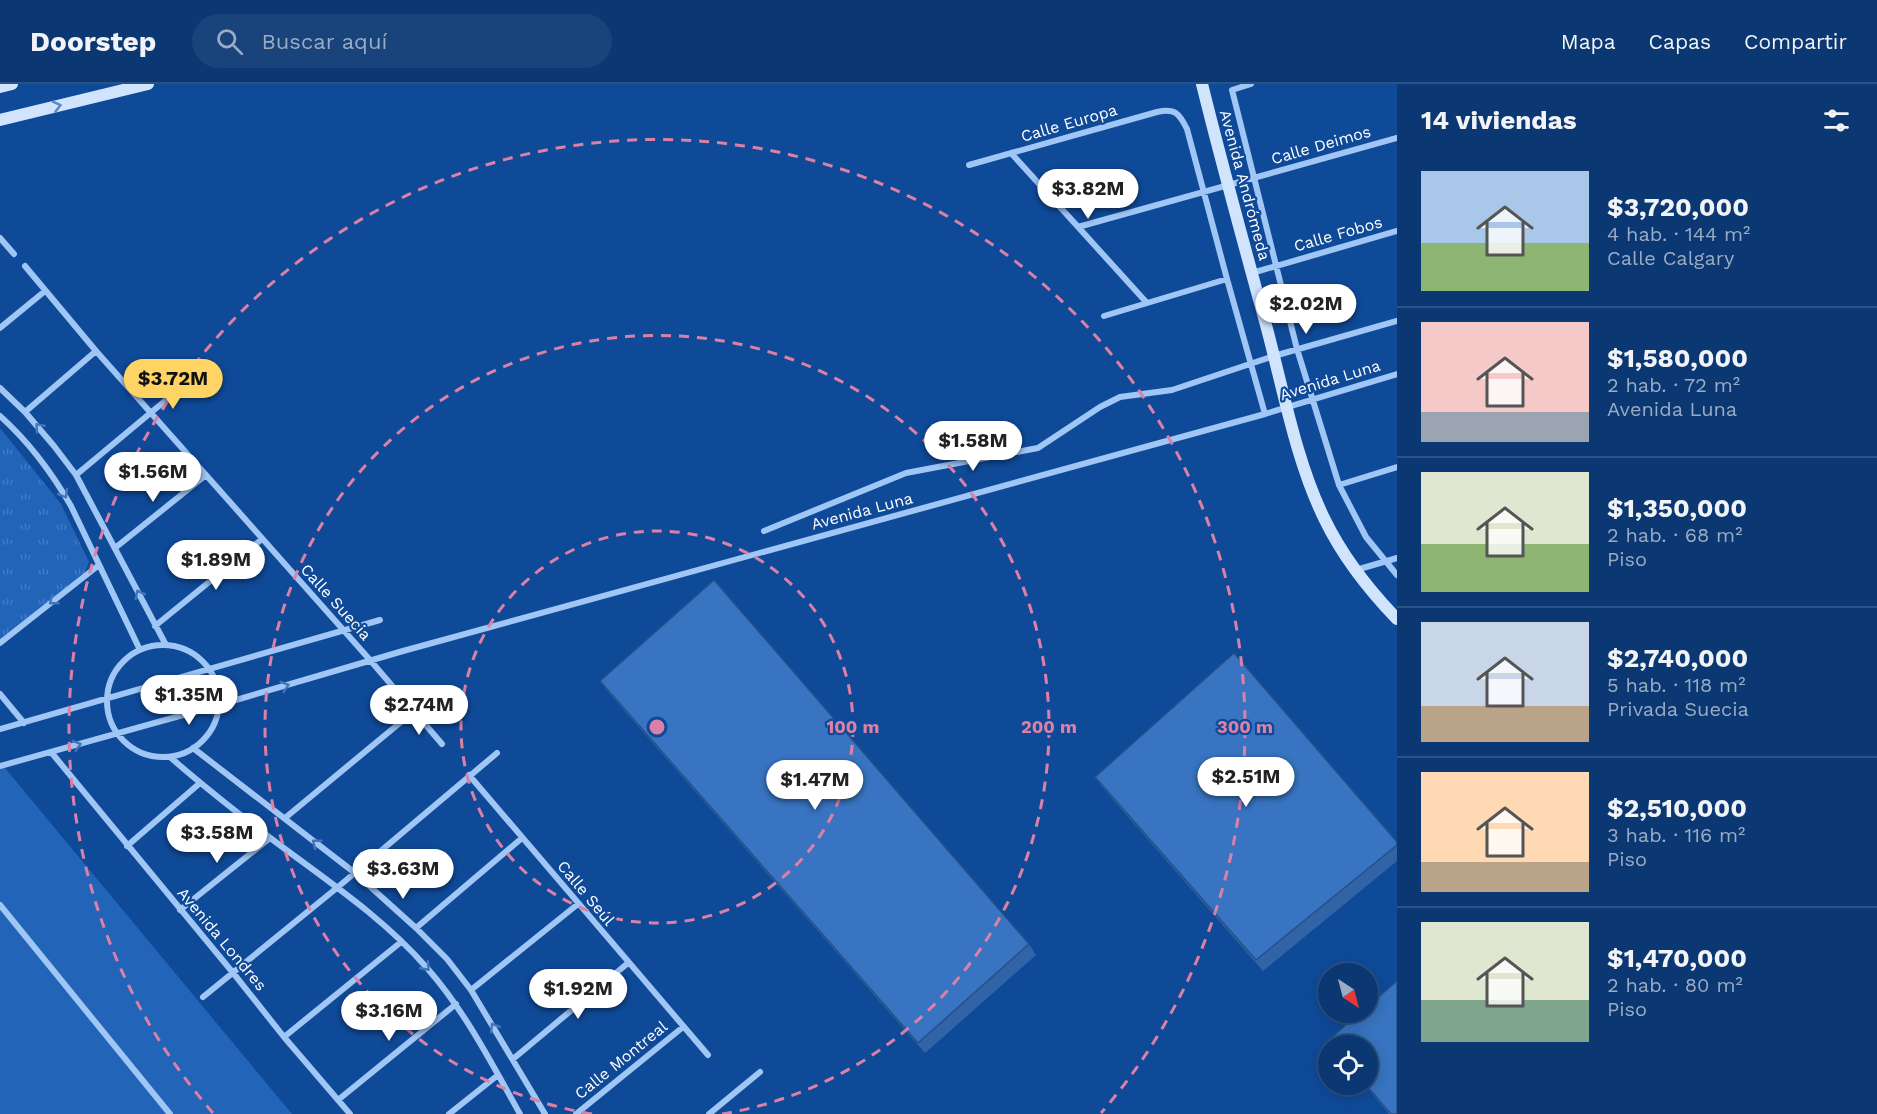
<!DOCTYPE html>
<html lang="es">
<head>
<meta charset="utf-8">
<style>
	:root { --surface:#0b3873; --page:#19437b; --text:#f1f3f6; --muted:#9aacc4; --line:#2b5285; --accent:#ffd364 }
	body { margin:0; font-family:"Work Sans",sans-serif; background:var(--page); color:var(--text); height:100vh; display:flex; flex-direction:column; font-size:22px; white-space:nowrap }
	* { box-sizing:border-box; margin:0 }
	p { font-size:20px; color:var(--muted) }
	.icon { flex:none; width:33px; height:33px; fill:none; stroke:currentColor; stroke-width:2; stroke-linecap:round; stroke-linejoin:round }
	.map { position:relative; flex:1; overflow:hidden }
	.panel { display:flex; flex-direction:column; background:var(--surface); width:480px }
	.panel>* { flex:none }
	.needle { width:39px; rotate:144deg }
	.controls { position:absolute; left:1318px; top:879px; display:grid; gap:12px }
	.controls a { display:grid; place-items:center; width:60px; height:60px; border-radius:50%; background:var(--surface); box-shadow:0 3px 15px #0003,0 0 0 2px var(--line); font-size:30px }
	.price { position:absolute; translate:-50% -51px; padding:0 14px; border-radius:21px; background:#fff; color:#222; font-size:20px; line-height:39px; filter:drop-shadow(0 2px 3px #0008) }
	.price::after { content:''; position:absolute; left:50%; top:36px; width:18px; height:14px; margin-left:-9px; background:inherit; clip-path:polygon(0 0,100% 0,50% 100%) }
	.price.active { background:var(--accent); color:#111 }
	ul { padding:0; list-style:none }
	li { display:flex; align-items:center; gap:18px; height:150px; padding:0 24px }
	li+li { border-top:2px solid var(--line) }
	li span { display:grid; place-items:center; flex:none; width:168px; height:120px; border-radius:0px; color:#555 }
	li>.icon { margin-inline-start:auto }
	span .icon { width:72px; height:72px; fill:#fffc; stroke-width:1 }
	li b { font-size:26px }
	h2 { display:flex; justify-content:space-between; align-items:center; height:72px; padding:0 24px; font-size:26px }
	header { display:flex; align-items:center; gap:36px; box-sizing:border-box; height:84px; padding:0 30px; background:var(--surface); border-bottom:2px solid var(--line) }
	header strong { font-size:28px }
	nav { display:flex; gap:33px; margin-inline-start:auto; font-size:21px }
	.search { width:420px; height:54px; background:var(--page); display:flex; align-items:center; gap:15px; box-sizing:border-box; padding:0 21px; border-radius:33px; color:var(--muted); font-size:22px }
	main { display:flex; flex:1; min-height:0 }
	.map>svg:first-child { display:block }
</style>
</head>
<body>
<header>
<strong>Doorstep</strong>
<div class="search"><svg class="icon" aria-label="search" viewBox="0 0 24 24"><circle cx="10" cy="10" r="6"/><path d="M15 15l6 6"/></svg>Buscar aquí</div>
<nav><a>Mapa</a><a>Capas</a><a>Compartir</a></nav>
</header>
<main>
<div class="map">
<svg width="1397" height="1030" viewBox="0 0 1397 1030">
	<defs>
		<pattern id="park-tufts" width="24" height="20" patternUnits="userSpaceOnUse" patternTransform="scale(1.5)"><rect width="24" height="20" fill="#2264b8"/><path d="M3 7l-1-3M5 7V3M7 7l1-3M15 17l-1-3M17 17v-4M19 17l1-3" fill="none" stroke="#437bc3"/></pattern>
	</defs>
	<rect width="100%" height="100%" fill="#0f4a99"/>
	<path fill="#2264b8" d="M0,678L292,1030H0Z"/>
	<path fill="url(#park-tufts)" d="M0,344L61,420L89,478L85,488L0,556Z"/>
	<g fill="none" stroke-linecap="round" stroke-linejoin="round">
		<path stroke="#a0c6f5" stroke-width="6" d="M1251,0L1232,6L1297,265L1339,401L1366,453L1397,491
			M1011,69L1147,219
			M969,81L1157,28C1175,24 1179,29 1187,45L1227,195L1265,330
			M1078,143L1397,54
			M0,154L14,170
			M25,182L96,267L370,576L442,660
			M1252,189L1397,147
			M1104,232L1227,195
			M0,244L45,207
			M0,304L25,328L54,362L76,391L166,561
			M25,328L96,267
			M0,332C29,358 52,389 71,422L140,566
			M76,391L178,306
			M1339,401L1397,383
			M764,447L906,389L1038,364L1100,323L1120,313L1172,306L1274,272L1397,237
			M115,464L206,391
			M1356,486L1397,474
			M155,542L262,455
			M0,559L99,481
			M107 617a56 56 0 1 1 112 0a56 56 0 1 1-112 0Z
			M0,610L24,639
			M0,645L380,536
			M193,664L355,789L416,844L447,875L471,906L545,1030
			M51,668L234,890L284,953L350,1030
			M170,673C202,701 235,727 269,753C323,794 382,832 427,884C465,927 492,980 520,1030
			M0,682L219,621L403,567L1265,330L1397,290
			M469,691L708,971
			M285,734L413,628
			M127,762L200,699
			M0,821L170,1030
			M180,826L270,754
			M416,844L522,754
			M471,906L578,820
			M203,913L338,803L497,669
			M284,953L401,858
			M513,975L628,879
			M338,1016L456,920
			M449,1030L498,991
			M576,1030L683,943
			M709,1030L760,988"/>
		<path stroke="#d0e4fe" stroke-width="12" d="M1202,0C1222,81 1244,161 1266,241C1283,304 1296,378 1325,436C1343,473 1369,506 1397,535
			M0,3L12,0
			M0,36L148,0"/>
	</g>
	<path fill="#3064a6" d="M600,597L1029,860L1036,871L925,969L607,607Z
		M1095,693L1397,758V777L1263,887L1102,703Z
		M1397,897V1030H1389L1364,1000H1368V962H1331L1328,957L1360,928H1368V922Z"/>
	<path fill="#3874c1" stroke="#275187" stroke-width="1.5" d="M714,496L1029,860L918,959L600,597Z
		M1234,569L1397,758V761L1256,876L1095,693Z
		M1397,897V1030H1391L1365,1000H1368V962H1332L1328,957L1360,928H1368V922Z"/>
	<defs><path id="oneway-chevron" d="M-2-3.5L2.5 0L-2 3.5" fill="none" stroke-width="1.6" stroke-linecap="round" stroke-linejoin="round" transform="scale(1.5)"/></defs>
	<use stroke="#5c88c1" href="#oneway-chevron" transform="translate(57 22) rotate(-14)"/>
	<g stroke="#4275b9">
		<use href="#oneway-chevron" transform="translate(39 343) rotate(-130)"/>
		<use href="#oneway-chevron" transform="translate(64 410) rotate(60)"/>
		<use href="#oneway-chevron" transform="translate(139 510) rotate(-117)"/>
		<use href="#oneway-chevron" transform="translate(53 517) rotate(142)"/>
		<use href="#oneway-chevron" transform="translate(285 602) rotate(-17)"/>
		<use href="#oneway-chevron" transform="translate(77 661) rotate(-16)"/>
		<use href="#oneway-chevron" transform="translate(316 759) rotate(-142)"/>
		<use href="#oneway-chevron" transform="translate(426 883) rotate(48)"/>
		<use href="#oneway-chevron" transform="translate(494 943) rotate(-121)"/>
	</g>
	<g fill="none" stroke="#dd80a5" stroke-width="3" stroke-dasharray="10 8">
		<circle cx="657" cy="643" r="196"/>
		<path d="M592 1030A392 392 0 1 1 722 1030"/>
		<path d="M213 1029A588 588 0 1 1 1101 1029"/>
	</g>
	<g text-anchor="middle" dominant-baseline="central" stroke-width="4.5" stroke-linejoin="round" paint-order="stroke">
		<g font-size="16" fill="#fff" stroke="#0f4a99">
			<text transform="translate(1069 39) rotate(-16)">Calle Europa</text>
			<text transform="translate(1321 61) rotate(-16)">Calle Deimos</text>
			<text transform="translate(1245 101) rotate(75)">Avenida Andrómeda</text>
			<text transform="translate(1338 150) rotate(-16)">Calle Fobos</text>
			<text transform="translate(1330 296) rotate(-17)">Avenida Luna</text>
			<text transform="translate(862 427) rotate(-15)">Avenida Luna</text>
			<text transform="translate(336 518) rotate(48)">Calle Suecia</text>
			<text transform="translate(586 809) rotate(50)">Calle Seúl</text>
			<text transform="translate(222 855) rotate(50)">Avenida Londres</text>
			<text transform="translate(621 976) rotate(-39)">Calle Montreal</text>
		</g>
	</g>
	<circle cx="657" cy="643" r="9" fill="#dd80a5" stroke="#0f4a99" stroke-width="3"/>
	<g font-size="18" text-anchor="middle" font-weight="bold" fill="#dd80a5" stroke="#0f4a99" stroke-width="4.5" stroke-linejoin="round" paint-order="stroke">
		<text x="853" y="649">100 m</text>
		<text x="1049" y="649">200 m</text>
		<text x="1245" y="649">300 m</text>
	</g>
</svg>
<div class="controls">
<a><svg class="needle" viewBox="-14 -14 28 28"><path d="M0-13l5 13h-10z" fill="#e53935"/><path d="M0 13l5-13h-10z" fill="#9aacc4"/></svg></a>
<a><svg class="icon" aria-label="locate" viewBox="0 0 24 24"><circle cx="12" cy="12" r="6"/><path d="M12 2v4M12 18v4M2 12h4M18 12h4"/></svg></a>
</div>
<b class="price" style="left:1088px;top:136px">$3.82M</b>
<b class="price" style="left:1306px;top:251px">$2.02M</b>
<b class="price active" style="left:173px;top:326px">$3.72M</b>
<b class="price" style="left:973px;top:388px">$1.58M</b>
<b class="price" style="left:153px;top:419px">$1.56M</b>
<b class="price" style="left:216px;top:507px">$1.89M</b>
<b class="price" style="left:189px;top:642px">$1.35M</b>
<b class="price" style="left:419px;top:652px">$2.74M</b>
<b class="price" style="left:1246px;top:724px">$2.51M</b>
<b class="price" style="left:815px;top:727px">$1.47M</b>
<b class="price" style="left:217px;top:780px">$3.58M</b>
<b class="price" style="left:403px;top:816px">$3.63M</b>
<b class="price" style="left:578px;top:936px">$1.92M</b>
<b class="price" style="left:389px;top:958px">$3.16M</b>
</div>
<section class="panel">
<h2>14 viviendas<svg class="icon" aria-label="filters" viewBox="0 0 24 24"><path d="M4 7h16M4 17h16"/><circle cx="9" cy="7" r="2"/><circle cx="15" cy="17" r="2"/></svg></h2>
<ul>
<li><span style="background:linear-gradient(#a9c7e8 60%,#8fb573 0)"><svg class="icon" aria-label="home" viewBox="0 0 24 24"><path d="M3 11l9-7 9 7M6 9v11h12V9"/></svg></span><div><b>$3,720,000</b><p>4 hab. · 144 m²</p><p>Calle Calgary</p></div></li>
<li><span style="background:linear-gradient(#f6c9c9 75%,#9aa5b1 0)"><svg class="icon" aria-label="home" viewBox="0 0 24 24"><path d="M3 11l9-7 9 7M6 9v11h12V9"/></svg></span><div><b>$1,580,000</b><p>2 hab. · 72 m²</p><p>Avenida Luna</p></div></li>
<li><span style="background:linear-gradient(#dfe7d0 60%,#8fb573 0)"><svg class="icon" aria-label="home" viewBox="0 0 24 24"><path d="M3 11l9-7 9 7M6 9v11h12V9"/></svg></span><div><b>$1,350,000</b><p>2 hab. · 68 m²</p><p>Piso</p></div></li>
<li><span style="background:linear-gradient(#c9d6e8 70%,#b9a48a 0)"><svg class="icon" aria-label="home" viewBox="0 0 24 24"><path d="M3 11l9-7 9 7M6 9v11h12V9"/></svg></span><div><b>$2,740,000</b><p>5 hab. · 118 m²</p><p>Privada Suecia</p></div></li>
<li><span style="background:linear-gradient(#ffd9b3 75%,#b9a48a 0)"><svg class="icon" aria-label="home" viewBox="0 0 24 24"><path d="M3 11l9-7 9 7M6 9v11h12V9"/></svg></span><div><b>$2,510,000</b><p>3 hab. · 116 m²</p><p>Piso</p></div></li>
<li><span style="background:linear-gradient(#dfe7d0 65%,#7fa58c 0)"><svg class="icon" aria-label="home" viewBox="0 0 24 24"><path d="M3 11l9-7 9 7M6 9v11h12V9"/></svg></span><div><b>$1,470,000</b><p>2 hab. · 80 m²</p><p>Piso</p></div></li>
</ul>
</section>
</main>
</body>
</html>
